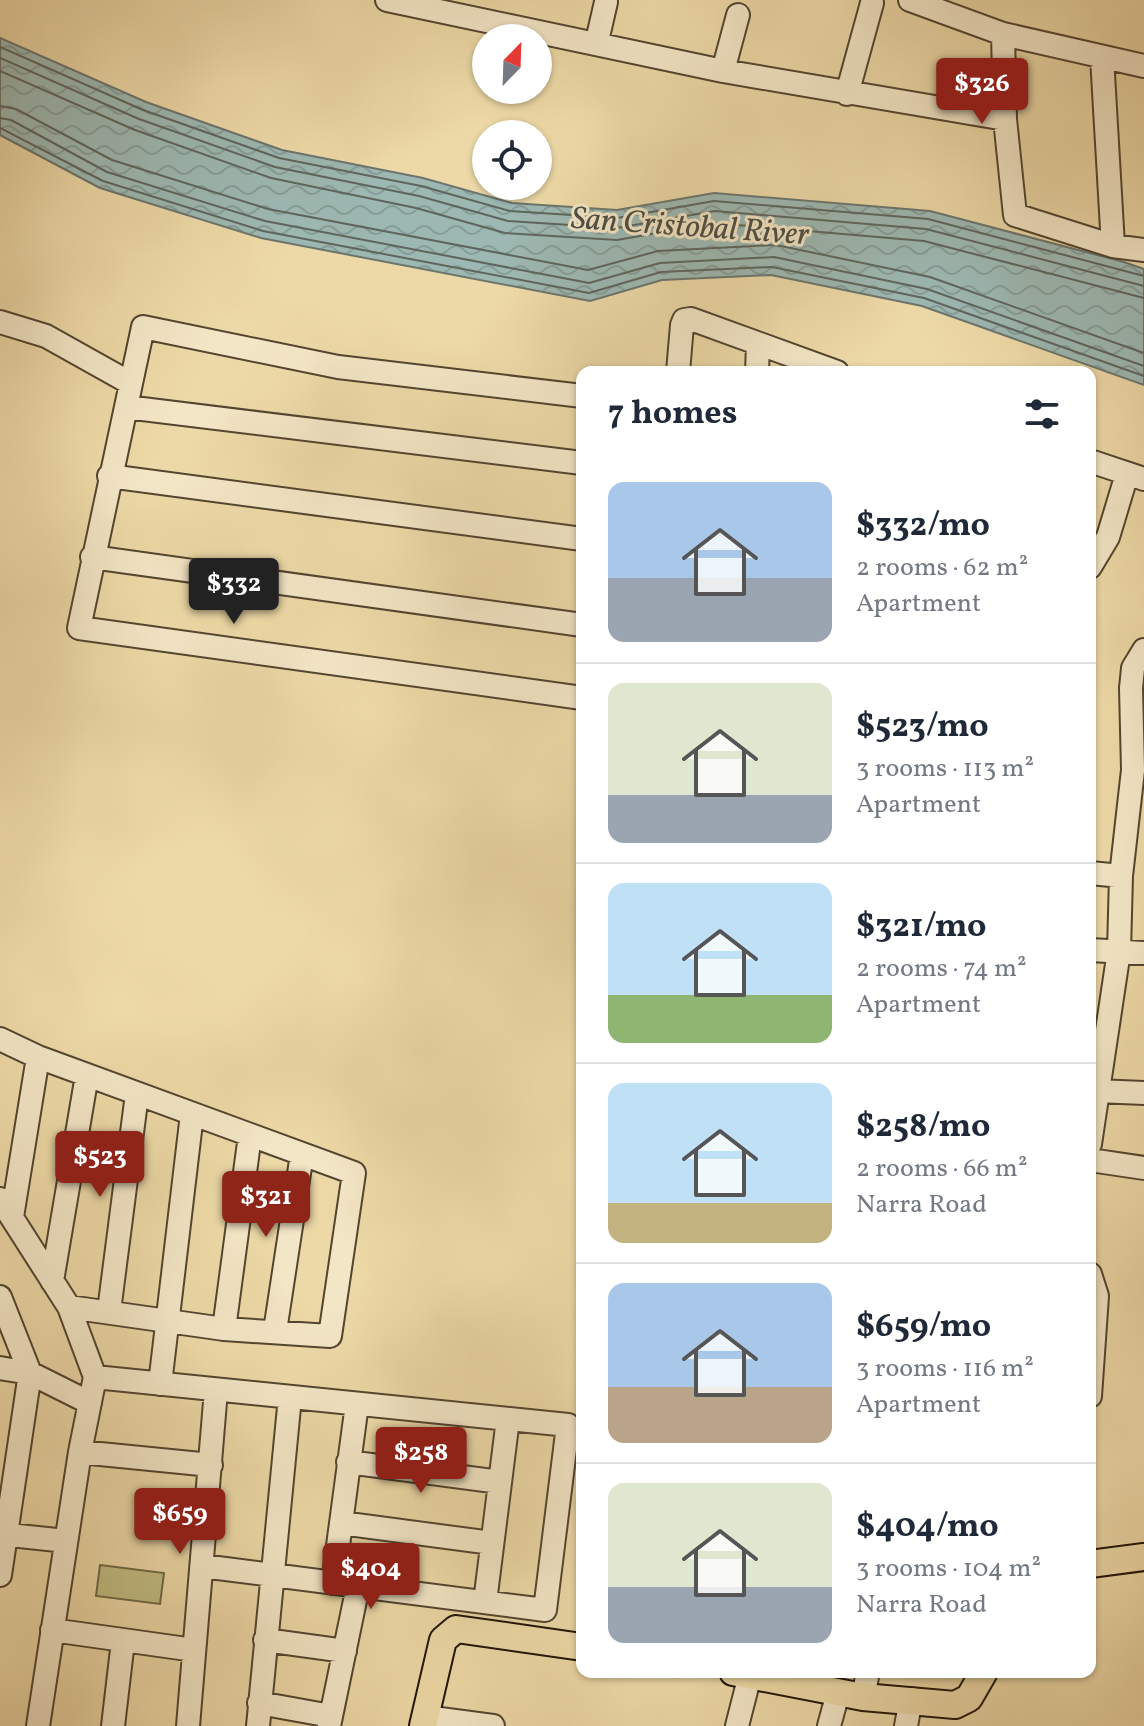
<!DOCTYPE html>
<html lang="en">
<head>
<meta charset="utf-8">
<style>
	:root { --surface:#fff; --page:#f6f6f7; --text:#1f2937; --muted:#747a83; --line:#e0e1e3; --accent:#8f2418 }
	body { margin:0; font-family:Vollkorn,serif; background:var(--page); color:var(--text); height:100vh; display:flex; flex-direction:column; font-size:30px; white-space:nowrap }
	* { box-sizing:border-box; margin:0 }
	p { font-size:26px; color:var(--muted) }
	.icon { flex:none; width:44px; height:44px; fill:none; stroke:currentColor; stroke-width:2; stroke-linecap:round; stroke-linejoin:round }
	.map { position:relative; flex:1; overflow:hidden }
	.drawer { position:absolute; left:576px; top:366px; width:520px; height:1312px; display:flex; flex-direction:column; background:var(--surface); border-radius:16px; box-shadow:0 2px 6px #0004 }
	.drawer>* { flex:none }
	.needle { width:52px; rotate:23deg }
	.controls { position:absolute; left:472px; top:24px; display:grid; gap:16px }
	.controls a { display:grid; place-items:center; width:80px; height:80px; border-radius:50%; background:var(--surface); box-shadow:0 2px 6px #0004; font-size:40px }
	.price { position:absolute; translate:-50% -68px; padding:0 18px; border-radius:8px; background:var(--accent); color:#fff; font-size:26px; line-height:52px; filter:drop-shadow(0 2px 4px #0008) }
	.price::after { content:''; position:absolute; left:50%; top:48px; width:24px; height:18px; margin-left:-12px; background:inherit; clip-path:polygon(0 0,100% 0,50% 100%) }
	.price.selected { background:#222; color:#fff }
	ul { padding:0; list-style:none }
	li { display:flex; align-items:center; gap:24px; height:200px; padding:0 32px }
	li+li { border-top:2px solid var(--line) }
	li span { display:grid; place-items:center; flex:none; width:224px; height:160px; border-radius:16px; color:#555 }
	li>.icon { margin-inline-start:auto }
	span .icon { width:96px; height:96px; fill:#fffc; stroke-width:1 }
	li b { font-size:34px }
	h2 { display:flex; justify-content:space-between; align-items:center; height:96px; padding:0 32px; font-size:34px }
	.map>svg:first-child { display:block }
</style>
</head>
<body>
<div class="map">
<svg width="1144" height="1726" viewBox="0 0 1144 1726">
	<defs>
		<pattern id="water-waves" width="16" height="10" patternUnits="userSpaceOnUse" patternTransform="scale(2)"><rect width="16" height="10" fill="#9db8b2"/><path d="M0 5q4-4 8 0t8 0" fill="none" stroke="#879d98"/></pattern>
	</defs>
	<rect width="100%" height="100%" fill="#edd9a7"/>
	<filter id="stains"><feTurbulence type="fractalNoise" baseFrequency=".0025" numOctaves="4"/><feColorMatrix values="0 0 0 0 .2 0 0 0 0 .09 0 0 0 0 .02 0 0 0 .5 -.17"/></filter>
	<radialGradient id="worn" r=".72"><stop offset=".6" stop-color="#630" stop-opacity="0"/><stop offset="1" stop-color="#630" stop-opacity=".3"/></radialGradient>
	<path fill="#c0bc82" stroke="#706845" stroke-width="2" d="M100,1565L164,1573L160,1604L96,1596Z"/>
	<path fill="url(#water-waves)" stroke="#6b766e" stroke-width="2" d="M0,38L146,102L282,150L423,178L512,203L617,210L714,193L930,211L1124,262L1144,269V385L922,306L771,275L662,280L590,301L261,238L100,188L0,135Z"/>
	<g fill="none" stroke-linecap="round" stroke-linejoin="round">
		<path stroke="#5e665d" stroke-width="2" d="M0,47L143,110L279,158L421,186L510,211L617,218L714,201L928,219L1144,276
			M0,58L139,119L275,167L419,196L508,221L617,228L715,211L926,229L1144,286
			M0,71L135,130L271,178L416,208L505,233L617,240L715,223L924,241L1144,298
			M0,106L16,109L112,160L268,209L588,270L658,251L776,245L930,277L1144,353
			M0,118L11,120L107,172L265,221L589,283L660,263L774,257L927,289L1144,366
			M0,128L103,181L263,231L589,293L661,272L772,267L924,298L1144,376"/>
		<g stroke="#534530" stroke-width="26">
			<path id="minor" d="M387,0L723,71L1005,119
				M910,0L1003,34L1144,66
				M1003,34L1005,119L1015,215L1113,246L1144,250
				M597,41L606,2
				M1102,57L1113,246
				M723,71L738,15
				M847,94L872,3
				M0,322L46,336L130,383
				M678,372L682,325L684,320L691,319L837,372
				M757,372L758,344
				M582,396L338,367L143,327L79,628L582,698
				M126,407L582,463
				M1090,461L1144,479
				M109,476L582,539
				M92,557L582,625
				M1090,567L1108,537L1127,474
				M1090,873L1121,876
				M1090,950L1144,953
				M0,1039L38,1057L354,1173L330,1336L224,1329L69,1307
				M1097,1091L1144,1093
				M1090,1144L1119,951L1121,876L1133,770L1131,688L1133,668L1144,650
				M1090,1160L1144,1168
				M0,1199L69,1307L95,1377L80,1452L38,1726
				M12,1217L38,1057
				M1090,1274L1097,1296L1090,1396
				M52,1281L87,1075
				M0,1297L30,1373L0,1575
				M109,1311L137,1094
				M224,1329L250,1135
				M275,1331L302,1154
				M0,1368L30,1373L90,1403
				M95,1377L568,1425L545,1610L202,1566
				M160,1384L192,1114
				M80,1452L211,1465
				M348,1462L500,1482
				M341,1523L492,1543
				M0,1534L66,1541
				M333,1583L357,1404
				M485,1602L508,1419
				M52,1630L194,1650
				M265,1640L345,1651
				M863,1697L868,1672
				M259,1703L331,1716
				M425,1717L493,1726
				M113,1726L123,1641
				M188,1726L216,1390
				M258,1726L290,1397
				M329,1726L358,1586
				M737,1726L750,1675
				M829,1726L838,1693
				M906,1726L911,1699"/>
		</g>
		<g stroke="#201408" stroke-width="30">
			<path id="major" d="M1090,1564L1144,1557
				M733,1672L863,1697L955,1705L969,1698L984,1672
				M423,1726L443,1640L456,1629L582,1647"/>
		</g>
		<use href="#minor" stroke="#f3e6c6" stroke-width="22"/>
		<use href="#major" stroke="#edd9a7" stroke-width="26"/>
	</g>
	<g text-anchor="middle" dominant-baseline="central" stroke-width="6" stroke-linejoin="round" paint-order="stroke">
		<g font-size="32" font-style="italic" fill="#4c4d44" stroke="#f3e6c6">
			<text transform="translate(690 228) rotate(4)">San Cristobal River</text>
		</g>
	</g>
	<rect width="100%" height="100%" filter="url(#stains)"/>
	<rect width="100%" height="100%" fill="url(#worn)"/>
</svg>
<div class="controls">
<a><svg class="needle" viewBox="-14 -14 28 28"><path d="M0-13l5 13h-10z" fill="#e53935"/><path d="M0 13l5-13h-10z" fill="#747a83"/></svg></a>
<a><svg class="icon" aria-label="locate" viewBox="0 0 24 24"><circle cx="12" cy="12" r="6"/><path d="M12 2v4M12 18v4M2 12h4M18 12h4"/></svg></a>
</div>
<b class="price" style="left:982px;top:126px">$326</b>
<b class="price selected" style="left:234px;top:626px">$332</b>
<b class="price" style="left:100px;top:1199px">$523</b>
<b class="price" style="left:266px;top:1239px">$321</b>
<b class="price" style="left:421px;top:1495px">$258</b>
<b class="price" style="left:180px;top:1556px">$659</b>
<b class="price" style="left:371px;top:1611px">$404</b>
<section class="drawer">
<h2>7 homes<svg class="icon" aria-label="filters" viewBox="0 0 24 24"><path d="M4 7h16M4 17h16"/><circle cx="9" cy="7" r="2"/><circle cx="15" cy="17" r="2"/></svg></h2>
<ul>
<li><span style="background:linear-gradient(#a9c7e8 60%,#9aa5b1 0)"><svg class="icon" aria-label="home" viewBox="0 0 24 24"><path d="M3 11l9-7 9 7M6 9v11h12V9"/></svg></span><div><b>$332/mo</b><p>2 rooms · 62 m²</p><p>Apartment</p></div></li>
<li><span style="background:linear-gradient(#dfe7d0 70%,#9aa5b1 0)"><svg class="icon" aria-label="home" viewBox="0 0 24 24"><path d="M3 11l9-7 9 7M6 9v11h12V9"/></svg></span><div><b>$523/mo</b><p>3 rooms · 113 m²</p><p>Apartment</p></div></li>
<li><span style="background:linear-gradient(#bfe0f5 70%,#8fb573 0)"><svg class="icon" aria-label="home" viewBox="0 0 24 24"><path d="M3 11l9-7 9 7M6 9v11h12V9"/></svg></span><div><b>$321/mo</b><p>2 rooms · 74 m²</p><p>Apartment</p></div></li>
<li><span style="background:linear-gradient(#bfe0f5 75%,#c2b280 0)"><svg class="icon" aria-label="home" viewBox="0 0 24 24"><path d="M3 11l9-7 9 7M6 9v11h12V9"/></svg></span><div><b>$258/mo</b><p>2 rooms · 66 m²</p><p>Narra Road</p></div></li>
<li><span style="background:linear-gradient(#a9c7e8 65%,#b9a48a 0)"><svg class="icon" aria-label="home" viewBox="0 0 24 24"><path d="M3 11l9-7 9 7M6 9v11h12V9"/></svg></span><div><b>$659/mo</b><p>3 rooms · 116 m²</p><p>Apartment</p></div></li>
<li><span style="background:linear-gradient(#dfe7d0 65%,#9aa5b1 0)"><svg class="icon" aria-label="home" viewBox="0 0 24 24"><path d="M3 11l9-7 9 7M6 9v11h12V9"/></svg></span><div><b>$404/mo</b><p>3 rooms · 104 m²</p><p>Narra Road</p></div></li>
</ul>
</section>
</div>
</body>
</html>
